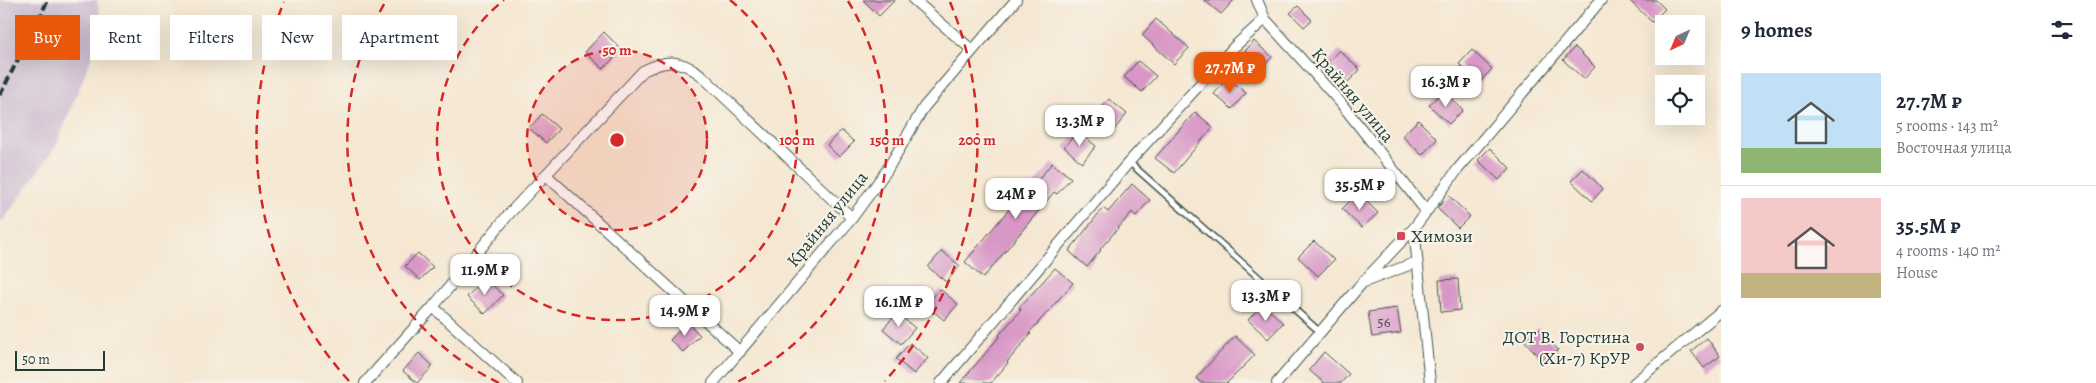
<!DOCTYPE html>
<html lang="en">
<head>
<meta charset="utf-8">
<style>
	:root { --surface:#fff; --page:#f2f2f3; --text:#1f2937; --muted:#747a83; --line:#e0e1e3; --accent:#ea580c }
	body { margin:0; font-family:Alegreya,serif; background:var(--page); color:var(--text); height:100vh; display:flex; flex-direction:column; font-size:19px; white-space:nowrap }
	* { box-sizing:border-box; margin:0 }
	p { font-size:16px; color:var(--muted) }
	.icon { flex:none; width:28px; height:28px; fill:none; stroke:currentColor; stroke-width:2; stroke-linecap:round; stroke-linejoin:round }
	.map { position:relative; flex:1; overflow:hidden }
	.sheet { display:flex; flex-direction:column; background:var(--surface); width:375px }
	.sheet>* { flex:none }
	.banner { position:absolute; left:15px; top:15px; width:475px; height:45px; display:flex; gap:10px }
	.needle { width:32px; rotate:224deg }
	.controls { position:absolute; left:1655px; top:15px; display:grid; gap:10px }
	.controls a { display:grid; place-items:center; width:50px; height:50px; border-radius:0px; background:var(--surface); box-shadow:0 5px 20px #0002; font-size:25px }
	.scale { position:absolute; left:15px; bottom:12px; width:90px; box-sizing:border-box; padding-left:5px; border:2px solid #1f3d34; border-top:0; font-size:14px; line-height:18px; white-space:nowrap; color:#1f3d34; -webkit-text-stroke:4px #f7f3e8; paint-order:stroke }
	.price { position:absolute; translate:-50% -42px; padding:0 11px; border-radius:10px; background:#fff; color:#222; font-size:16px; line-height:32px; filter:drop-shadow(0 1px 2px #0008) }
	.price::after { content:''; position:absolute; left:50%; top:30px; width:15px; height:11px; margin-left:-8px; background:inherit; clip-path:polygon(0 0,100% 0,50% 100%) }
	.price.selected { background:var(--accent); color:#fff }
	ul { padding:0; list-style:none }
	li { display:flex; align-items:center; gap:15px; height:125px; padding:0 20px }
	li+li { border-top:1px solid var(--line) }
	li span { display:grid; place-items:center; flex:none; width:140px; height:100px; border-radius:0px; color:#555 }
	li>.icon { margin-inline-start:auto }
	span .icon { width:60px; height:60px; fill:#fffc; stroke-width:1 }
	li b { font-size:21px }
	h2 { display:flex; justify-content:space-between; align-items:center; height:60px; padding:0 20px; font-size:21px }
	.chip { padding:0 18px; border-radius:0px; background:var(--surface); box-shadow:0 5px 20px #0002; font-size:18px; line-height:45px }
	.chip.selected { background:var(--accent); color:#fff }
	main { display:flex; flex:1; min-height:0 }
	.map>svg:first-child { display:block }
</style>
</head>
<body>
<main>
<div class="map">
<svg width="1721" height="383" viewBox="0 0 1721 383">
	<rect width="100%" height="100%" fill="#f7f3e8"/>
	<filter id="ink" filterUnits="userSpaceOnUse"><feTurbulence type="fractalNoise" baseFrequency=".02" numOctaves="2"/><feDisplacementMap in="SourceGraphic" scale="10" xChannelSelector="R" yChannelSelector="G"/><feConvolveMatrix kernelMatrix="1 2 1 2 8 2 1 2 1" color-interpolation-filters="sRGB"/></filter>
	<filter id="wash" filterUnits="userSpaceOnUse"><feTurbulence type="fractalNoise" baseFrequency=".0096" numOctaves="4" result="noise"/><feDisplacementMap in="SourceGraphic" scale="20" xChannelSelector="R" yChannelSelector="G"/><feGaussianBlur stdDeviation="1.12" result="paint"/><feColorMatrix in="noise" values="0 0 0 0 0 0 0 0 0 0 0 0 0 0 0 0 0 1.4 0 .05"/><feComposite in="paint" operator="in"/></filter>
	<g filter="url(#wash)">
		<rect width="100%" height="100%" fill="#f5e7d1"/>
		<path fill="#cebed2" d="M2,0H97L103,28L56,146L0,225V1Z"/>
		<g id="blocks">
			<path fill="#d897c6" d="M863,0H895L879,16Z
				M1204,0H1234L1221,14Z
				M1629,0H1656L1665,9L1652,22Z
				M1298,6L1312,20L1304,27L1290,13Z
				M1156,19L1189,48L1174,64L1142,35Z
				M604,32L622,50L603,69L585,52Z
				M1254,41L1272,57L1258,73L1239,58Z
				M1575,47L1595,67L1584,79L1563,60Z
				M1339,50L1360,70L1348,82L1328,62Z
				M1472,50L1492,69L1479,83L1459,64Z
				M1138,61L1156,76L1142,92L1124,77Z
				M1228,78L1246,93L1232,109L1214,94Z
				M1443,91L1463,110L1449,124L1429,105Z
				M1109,99L1127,114L1113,131L1095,115Z
				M1195,112L1213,127L1174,173L1155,158Z
				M542,114L559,129L546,143L529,128Z
				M1418,120L1437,139L1422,155L1402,136Z
				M841,130L854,142L839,157L827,145Z
				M1078,131L1096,146L1082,163L1064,147Z
				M1490,148L1510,168L1499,180L1478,160Z
				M1052,163L1071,178L1057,194L1054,192L983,278L965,262L1025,190L1028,192Z
				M1583,169L1603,189L1592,201L1571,181Z
				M1132,184L1150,200L1136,216L1132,212L1100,249L1101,250L1087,267L1069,251L1103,208L1108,212Z
				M1358,193L1378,213L1362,228L1342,209Z
				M1449,196L1470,216L1458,228L1437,208Z
				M1314,241L1334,260L1318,276L1298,257Z
				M942,251L960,266L946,282L928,267Z
				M418,253L433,267L420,280L405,266Z
				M1055,268L1073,283L1029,333L1031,334L1007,362L1008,363L991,383H960L1000,336L999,335L1021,310L1019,308Z
				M485,278L503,295L485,314L467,297Z
				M1458,279L1460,310L1441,312L1439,280Z
				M940,289L958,304L944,320L926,305Z
				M1263,304L1283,323L1268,339L1248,320Z
				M1397,308L1401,333L1372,337L1368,312Z
				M897,313L915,328L901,344L883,329Z
				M687,322L700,335L683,352L670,340Z
				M1538,328L1558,350L1544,362L1524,340Z
				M1235,336L1255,355L1227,383H1201L1196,378Z
				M1707,338L1720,356L1704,368L1691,351Z
				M910,343L928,358L914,374L896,359Z
				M1324,352L1349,374L1341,383H1324L1309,370Z
				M419,353L433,366L417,383L403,371Z"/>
		</g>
	</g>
	<g filter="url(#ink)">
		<use href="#blocks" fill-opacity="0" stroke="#3f564c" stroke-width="1"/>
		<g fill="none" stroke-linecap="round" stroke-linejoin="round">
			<g stroke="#3f564c" stroke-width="8">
				<path id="service" d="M1129,162L1320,332"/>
			</g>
			<g stroke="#3f564c" stroke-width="12">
				<path id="minor" d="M914,0L972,50
					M1257,0L1265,19L1340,102L1426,211
					M546,175L740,352
					M1414,228L1430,383
					M1364,282L1417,262
					M433,307L517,383
					M365,383L433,307L508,215L643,71C667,59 680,59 701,75L852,218
					M713,383L852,218L887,170L924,107L1016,0
					M941,383L1129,162L1234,47L1265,19
					M1277,383L1362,283L1414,228L1458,169L1601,0
					M1634,383L1721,311"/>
			</g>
			<use href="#service" stroke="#fff" stroke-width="5"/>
			<use href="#minor" stroke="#fff" stroke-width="10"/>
			<path stroke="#1f3d34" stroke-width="4" stroke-dasharray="8 4" stroke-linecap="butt" d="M0,95L47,2"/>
		</g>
	</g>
	<circle cx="617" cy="140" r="90" fill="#d62828" fill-opacity=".12"/>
	<g fill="none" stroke="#d62828" stroke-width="2.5" stroke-dasharray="9 6">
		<circle cx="617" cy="140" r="90"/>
		<path d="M730 0A180 180 0 1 1 504 0"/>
		<path d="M499 383A270 270 0 0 1 386 1M848 1A270 270 0 0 1 735 383"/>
		<path d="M349 381A360 360 0 0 1 284 2M950 2A360 360 0 0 1 885 381"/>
	</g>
	<g fill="#d1495b" stroke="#f7f3e8" stroke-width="2">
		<rect x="1396" y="231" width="10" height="10" rx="2.5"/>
		<circle cx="1640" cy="347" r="5"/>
	</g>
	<g text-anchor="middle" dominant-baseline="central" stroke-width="4" stroke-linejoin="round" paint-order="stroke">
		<g font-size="15" fill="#4d5458">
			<text x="1384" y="322">56</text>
		</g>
		<g font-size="18" fill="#1f3d34" stroke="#f7f3e8">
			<text transform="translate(1353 95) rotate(50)">Крайняя улица</text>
			<text transform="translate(827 219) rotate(-51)">Крайняя улица</text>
		</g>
		<g font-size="18" fill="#1f3d34" stroke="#f7f3e8" text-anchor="start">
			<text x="1411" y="236">Химози</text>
			<text x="1630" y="337" text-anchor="end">ДОТ В. Горстина<tspan x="1630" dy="21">(Хи-7) КрУР</tspan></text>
		</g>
	</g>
	<circle cx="617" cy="140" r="8" fill="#d62828" stroke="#f7f3e8" stroke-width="2.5"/>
	<g font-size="15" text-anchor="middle" font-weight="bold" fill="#d62828" stroke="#f7f3e8" stroke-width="4" stroke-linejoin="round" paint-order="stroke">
		<text x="617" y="55">50 m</text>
		<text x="797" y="145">100 m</text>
		<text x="887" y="145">150 m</text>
		<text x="977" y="145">200 m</text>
	</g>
</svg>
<div class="controls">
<a><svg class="needle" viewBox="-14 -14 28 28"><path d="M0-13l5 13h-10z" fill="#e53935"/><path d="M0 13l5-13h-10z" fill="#747a83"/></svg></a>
<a><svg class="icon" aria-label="locate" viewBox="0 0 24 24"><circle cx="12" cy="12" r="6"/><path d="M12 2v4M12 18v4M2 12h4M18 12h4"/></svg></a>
</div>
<div class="scale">50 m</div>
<b class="price selected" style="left:1230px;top:94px">27.7M ₽</b>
<b class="price" style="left:1446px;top:108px">16.3M ₽</b>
<b class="price" style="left:1080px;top:147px">13.3M ₽</b>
<b class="price" style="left:1360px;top:211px">35.5M ₽</b>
<b class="price" style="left:1016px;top:220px">24M ₽</b>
<b class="price" style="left:485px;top:296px">11.9M ₽</b>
<b class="price" style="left:1266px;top:322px">13.3M ₽</b>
<b class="price" style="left:899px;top:328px">16.1M ₽</b>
<b class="price" style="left:685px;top:337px">14.9M ₽</b>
<div class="banner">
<a class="chip selected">Buy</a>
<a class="chip">Rent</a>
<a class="chip">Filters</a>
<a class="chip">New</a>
<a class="chip">Apartment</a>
</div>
</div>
<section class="sheet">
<h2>9 homes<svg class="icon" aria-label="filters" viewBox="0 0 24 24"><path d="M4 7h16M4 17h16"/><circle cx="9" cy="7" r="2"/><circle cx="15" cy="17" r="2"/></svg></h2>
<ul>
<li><span style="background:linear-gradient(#bfe0f5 75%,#8fb573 0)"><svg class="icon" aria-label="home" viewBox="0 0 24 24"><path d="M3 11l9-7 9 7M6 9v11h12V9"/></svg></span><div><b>27.7M ₽</b><p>5 rooms · 143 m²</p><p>Восточная улица</p></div></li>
<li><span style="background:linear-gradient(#f6c9c9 75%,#c2b280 0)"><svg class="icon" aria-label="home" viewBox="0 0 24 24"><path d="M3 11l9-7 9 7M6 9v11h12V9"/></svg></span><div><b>35.5M ₽</b><p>4 rooms · 140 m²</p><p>House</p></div></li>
</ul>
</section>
</main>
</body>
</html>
